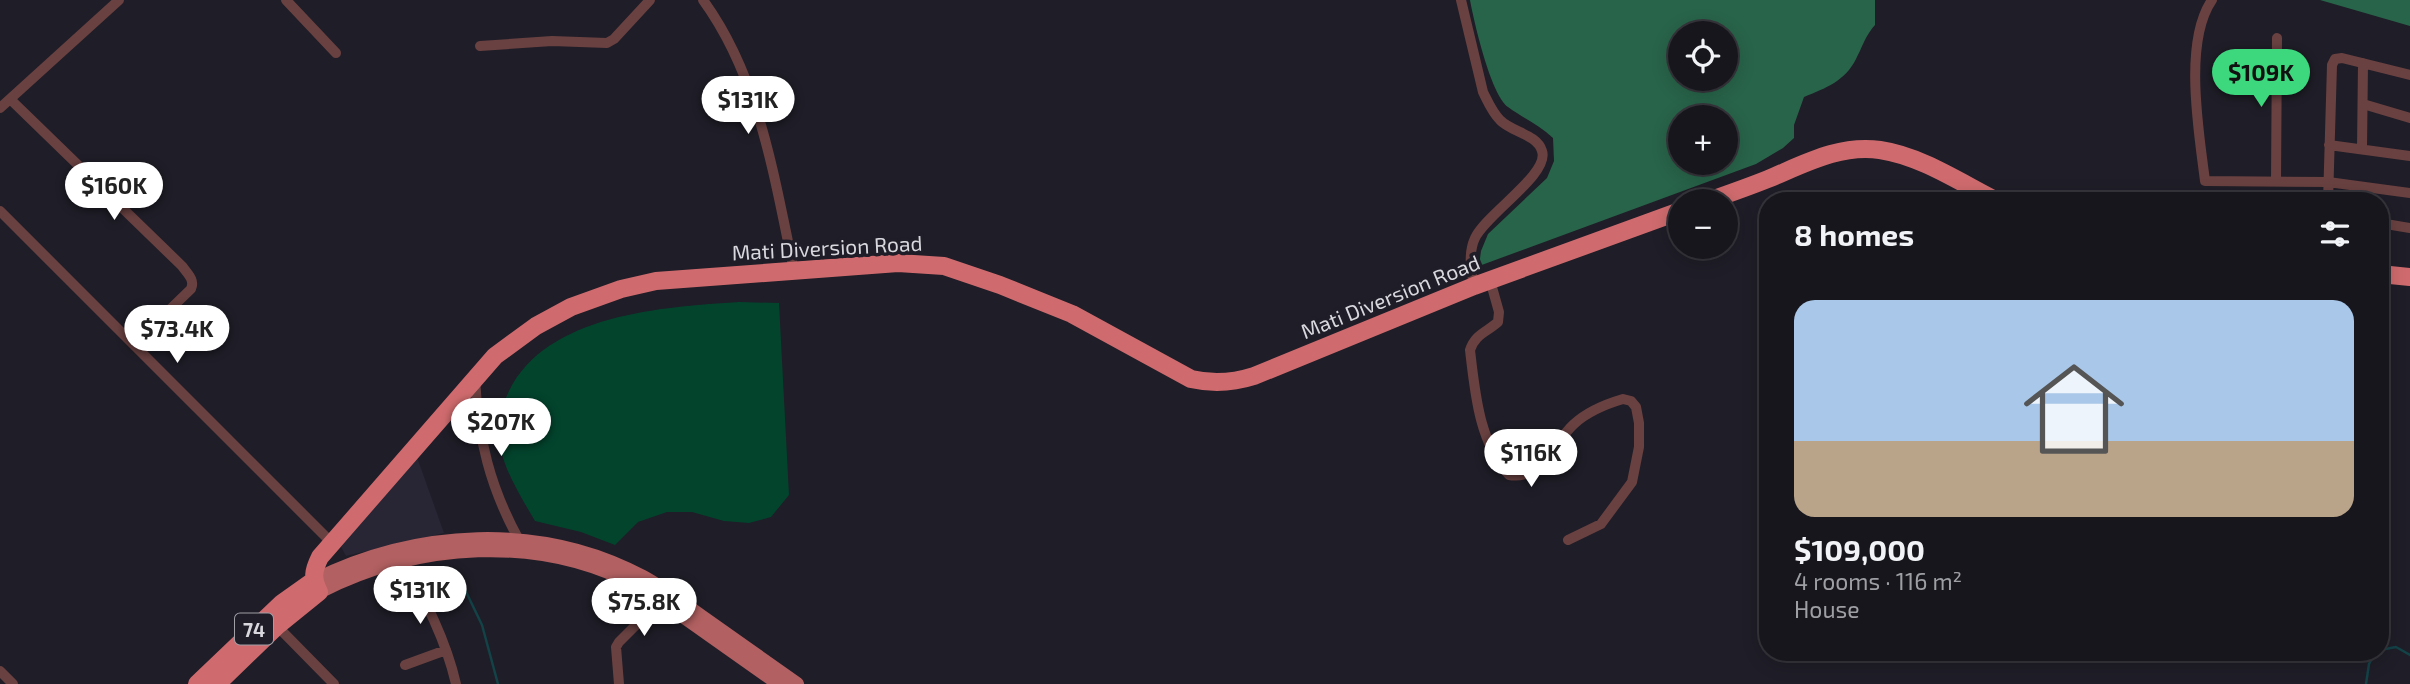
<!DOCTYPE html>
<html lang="en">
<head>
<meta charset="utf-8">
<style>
	:root { --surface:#17161d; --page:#24232a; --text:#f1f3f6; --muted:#9e9fa4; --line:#36353b; --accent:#3dd77e }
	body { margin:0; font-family:"Exo 2",sans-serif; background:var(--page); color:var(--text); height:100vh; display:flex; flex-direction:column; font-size:26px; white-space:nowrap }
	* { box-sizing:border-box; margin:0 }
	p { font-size:23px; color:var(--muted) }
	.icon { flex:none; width:38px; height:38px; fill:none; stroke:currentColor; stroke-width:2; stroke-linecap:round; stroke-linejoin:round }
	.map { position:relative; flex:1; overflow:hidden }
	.panel { position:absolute; left:1759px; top:192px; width:630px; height:469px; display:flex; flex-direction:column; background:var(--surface); border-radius:28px; box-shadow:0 4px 18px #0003,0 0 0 2px var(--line) }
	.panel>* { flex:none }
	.controls { position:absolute; left:1668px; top:21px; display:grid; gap:14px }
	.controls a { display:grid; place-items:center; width:70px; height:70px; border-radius:50%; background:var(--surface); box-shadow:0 4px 18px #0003,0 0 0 2px var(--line); font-size:35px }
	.price { position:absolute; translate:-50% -60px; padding:0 16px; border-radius:24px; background:#fff; color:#222; font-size:23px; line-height:46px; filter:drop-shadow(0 2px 4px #0008) }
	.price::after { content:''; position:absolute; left:50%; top:42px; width:21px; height:16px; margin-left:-10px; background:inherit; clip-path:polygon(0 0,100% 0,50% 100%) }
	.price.selected { background:var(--accent); color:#111 }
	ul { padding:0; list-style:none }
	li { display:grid; align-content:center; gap:14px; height:371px; padding:0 35px }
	li span { display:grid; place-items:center; height:217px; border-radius:21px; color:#555 }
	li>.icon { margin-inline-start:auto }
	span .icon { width:126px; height:126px; fill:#fffc; stroke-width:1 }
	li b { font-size:30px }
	h2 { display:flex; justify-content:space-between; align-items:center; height:84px; padding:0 35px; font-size:30px }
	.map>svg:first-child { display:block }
</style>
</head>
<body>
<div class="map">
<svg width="2410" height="684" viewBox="0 0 2410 684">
	<rect width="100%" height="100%" fill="#1f1d27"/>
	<path fill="#282534" d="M417,457L444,533L346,556L341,547Z"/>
	<path fill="#03442d" d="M739,302L779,303L789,495L771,517L749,523L724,521L692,512H667L638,522L615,545L581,532L535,521C519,494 500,464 498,432C497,418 503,404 509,391C547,314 663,307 739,302Z"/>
	<path fill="#28644a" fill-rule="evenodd" d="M1470,0H1875V25C1864,38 1864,44 1856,59C1845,81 1826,88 1804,97L1794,125V138L1783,148L1756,164L1479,266L1481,251L1488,234L1547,178L1554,161L1553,138C1539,125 1523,118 1508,107C1491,95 1474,22 1470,0ZM1680,33H1726V79H1680ZM1680,117H1726V163H1680Z
		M2320,0H2410V26Z"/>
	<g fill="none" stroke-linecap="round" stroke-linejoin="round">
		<path stroke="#134247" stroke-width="2.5" d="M457,573L482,625L498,684
			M2380,650L2396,647L2410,655
			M2366,684L2369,664L2375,653"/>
		<path stroke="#694141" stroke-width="10" d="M286,0L336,53
			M703,0C760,78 774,178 794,270
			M1461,0L1483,92C1488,102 1492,112 1500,120C1511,132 1537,134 1542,151C1550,174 1486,214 1475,238C1468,253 1471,270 1474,286
			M2212,0C2183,42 2199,132 2205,181L2328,182L2410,193
			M480,46L552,41L607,43L614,39L650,0
			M10,99L182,266C188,274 195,280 191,289L134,344
			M2363,104L2410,118
			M0,108L119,0
			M2329,145L2410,156
			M2362,149L2363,63
			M2276,181L2277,38
			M2328,201L2332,65L2335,59L2342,58L2410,75
			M0,211L331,542
			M2380,223L2410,228
			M1490,280L1499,312L1498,322C1487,332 1475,334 1470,350C1475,393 1479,442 1509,475C1541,481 1554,442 1574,424C1587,412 1606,404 1623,399L1631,401L1636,407L1639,423V447L1632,482L1601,524L1568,540
			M475,378C478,439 490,487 519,540V544
			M403,560C425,600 446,640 456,684
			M277,626L334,684
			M405,665L446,650
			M0,671L13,684
			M619,684L616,647L619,642L665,596"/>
		<path stroke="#b26061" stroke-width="14" d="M313,581C415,530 540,522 643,577C665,589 685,605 705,619C736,641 766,662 797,684
			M319,592C417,542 539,533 638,586C655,595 671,608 687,619C718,641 748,662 779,684"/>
		<path stroke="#cf6b6e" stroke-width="18" d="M1708,201C1728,194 1748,187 1768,179C1804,164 1840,144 1880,150C1921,156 1961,183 1997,201
			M2380,274L2410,277
			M197,684L282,603L313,581
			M217,684L277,626L319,592C312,578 313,571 320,557L495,356L536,326L571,307L621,289L656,281L898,263L944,266L1000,285L1072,314L1191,379C1213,384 1232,383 1254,376L1474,286L1680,211"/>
	</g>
	<g text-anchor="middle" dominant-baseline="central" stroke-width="7" stroke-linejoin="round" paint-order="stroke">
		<rect fill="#1f1d27" stroke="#a09fa7" stroke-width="2" x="235" y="613.5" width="38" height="31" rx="5"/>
		<g font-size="19" font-weight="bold" fill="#d8d7de">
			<text x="254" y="629">74</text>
		</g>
		<g font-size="21" fill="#d8d7de" stroke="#1f1d27">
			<text transform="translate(827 247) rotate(-3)">Mati Diversion Road</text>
			<text transform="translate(1390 296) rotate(-22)">Mati Diversion Road</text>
		</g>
	</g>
</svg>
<div class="controls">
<a><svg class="icon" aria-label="locate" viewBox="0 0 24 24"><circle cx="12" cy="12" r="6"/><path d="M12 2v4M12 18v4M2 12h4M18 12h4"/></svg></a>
<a>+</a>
<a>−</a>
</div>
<b class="price selected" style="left:2261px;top:109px">$109K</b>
<b class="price" style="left:748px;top:136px">$131K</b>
<b class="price" style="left:114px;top:222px">$160K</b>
<b class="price" style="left:177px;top:365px">$73.4K</b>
<b class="price" style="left:501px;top:458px">$207K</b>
<b class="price" style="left:1531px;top:489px">$116K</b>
<b class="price" style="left:420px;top:626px">$131K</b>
<b class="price" style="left:644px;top:638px">$75.8K</b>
<section class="panel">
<h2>8 homes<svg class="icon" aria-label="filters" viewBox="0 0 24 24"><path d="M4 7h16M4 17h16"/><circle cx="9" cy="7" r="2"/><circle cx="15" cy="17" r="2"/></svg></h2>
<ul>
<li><span style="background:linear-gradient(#a9c7e8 65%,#b9a48a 0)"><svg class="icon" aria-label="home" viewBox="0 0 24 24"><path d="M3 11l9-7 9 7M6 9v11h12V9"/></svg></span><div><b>$109,000</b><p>4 rooms · 116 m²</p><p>House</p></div></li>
</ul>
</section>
</div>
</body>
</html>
